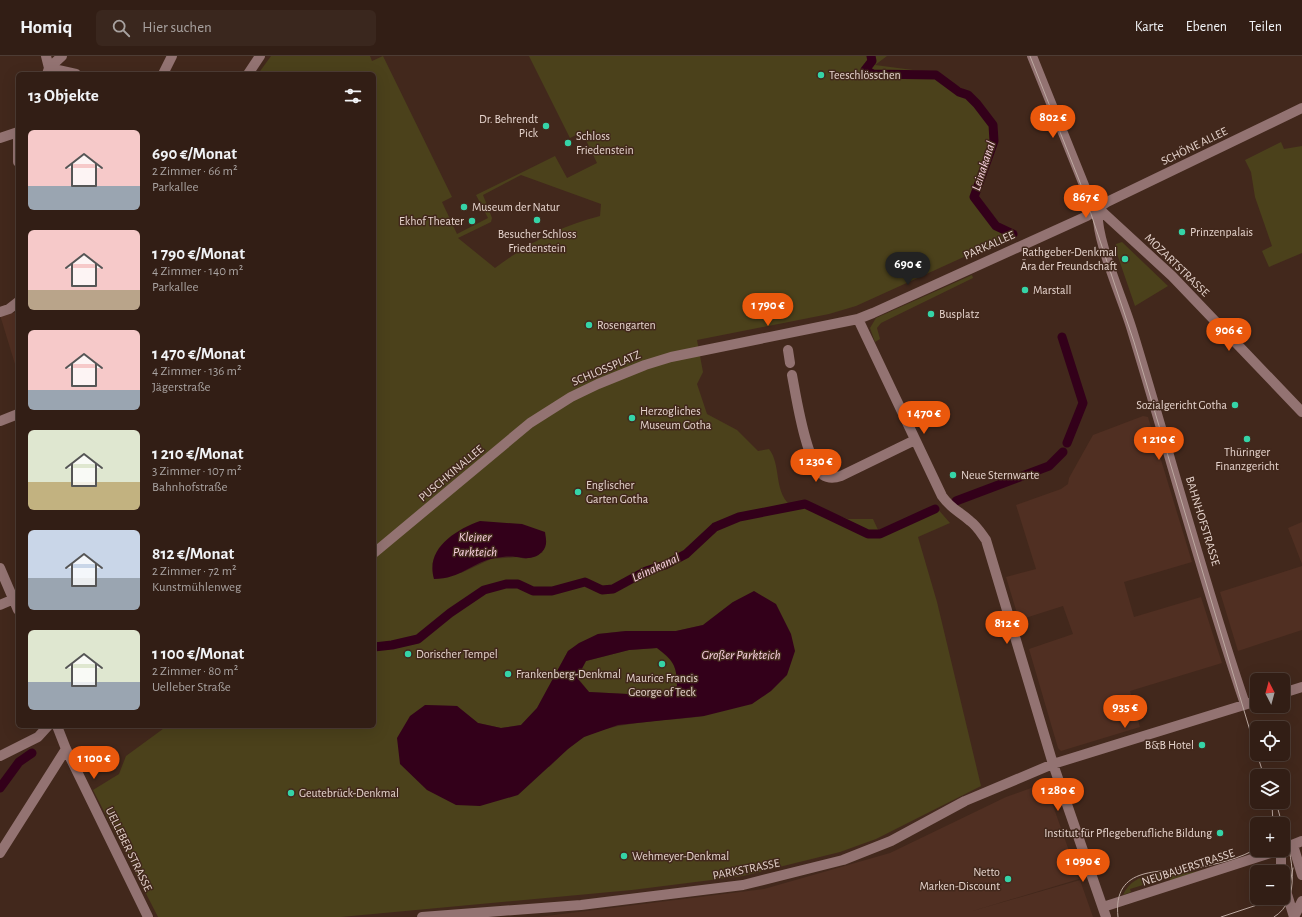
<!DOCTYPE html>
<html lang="de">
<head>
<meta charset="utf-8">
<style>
	:root { --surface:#321e15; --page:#3a271e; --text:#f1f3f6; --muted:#a8a2a0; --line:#4d3c34; --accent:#ea580c }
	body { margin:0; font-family:"Alegreya Sans",sans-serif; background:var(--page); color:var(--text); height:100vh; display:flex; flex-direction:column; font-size:15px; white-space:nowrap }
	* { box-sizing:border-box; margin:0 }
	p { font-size:13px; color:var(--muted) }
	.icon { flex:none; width:22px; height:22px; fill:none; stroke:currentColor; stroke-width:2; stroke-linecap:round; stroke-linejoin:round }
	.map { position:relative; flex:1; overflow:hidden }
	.panel { position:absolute; left:16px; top:16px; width:360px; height:656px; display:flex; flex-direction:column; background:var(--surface); border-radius:6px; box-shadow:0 4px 16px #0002,0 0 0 1px var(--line) }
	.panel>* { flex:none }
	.needle { width:26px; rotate:354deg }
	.buttons { position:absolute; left:1250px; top:617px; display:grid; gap:8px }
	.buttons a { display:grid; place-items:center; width:40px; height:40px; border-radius:6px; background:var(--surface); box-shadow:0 4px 16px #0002,0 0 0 1px var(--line); font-size:20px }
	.price { position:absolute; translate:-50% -34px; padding:0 9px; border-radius:14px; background:var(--accent); color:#fff; font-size:13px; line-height:26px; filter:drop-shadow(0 1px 2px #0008) }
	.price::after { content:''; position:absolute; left:50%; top:24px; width:12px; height:9px; margin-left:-6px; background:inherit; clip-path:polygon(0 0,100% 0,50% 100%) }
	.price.current { background:#222; color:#fff }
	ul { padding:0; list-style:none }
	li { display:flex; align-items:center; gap:12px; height:100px; padding:0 12px }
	li span { display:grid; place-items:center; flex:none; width:112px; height:80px; border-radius:6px; color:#555 }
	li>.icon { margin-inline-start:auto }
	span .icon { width:48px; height:48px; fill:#fffc; stroke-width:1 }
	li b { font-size:17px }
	h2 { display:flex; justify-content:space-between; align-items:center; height:48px; padding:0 12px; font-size:17px }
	header { display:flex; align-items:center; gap:24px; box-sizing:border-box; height:56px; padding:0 20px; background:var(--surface); border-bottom:1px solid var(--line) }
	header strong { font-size:19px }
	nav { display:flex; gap:22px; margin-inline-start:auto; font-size:14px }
	.search { width:280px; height:36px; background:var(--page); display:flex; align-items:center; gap:10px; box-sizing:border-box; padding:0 14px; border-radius:6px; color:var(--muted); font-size:15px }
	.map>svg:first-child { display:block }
</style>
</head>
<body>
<header>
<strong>Homiq</strong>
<div class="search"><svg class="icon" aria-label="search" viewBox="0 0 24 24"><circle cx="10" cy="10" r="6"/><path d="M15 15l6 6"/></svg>Hier suchen</div>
<nav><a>Karte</a><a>Ebenen</a><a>Teilen</a></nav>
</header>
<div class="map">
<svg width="1302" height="861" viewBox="0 0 1302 861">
	<rect width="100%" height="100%" fill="#42281c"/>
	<path fill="#502f22" d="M18,256V318L0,259Z
		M1143,360L1148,361L1192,506L1124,526L1134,561L1201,541L1222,607L1130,635L1140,671L1061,695L1058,692L1029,593L1073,578L1063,550L1019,564L1006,521L1036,513L1016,449L1061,433L1068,428L1069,422L1093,379Z
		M1302,466V508L1288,472Z
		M1302,510V574L1238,595L1220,536Z
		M1045,727L1079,823L969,856L1080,824L1093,861H538L764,833L890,797L1006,741Z"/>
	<path fill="#4b411b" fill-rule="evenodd" d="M271,0H370L372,5L383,0L452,141L442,146L457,178L488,162L476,139L555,100L567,122L597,107L582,76L570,82L529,0H887L875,9L936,17L968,36L994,69L995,86L977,139L1010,180L856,250L829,258L697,284L703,316L697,328L707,358L737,374L758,395L769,393C781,408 774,434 789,448L803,447L848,463H873L879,476L936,451L950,467L918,481L937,546L981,730L876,783L840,796L743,820L632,834L341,861H158L93,734L119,718L126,700L167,670H374V18H258ZM521,119L601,148L600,160C558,171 529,187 495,212L458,182L491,166L492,162L483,139ZM543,496L526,503L517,501L491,503L461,517L432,507ZM733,546L704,660C668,665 615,665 584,681C570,689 560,701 549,711L425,649L457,650L478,667L501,672L521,669L537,652L568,595L598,578L626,575H676L703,569Z
		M1281,86L1284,93L1302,90V197L1269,211L1262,195L1272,190L1255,141L1251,116L1245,104Z
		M1122,186L1168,230L1135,250L1115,192L1116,188Z
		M972,219L973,222L881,267L877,272L880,283L875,286L870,272L876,262Z
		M657,592C673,605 677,609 677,630L664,637L647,639L589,636L577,621L586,605L629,594Z
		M1217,810L1171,826L1169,821L1130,833L1131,836L1123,839C1135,813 1163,819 1187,817C1197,816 1207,812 1217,810Z"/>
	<path fill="#33001a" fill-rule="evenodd" d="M480,465L522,468L545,476C546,483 548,490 542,496C534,504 526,502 516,501C509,500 502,501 495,502C472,506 461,523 434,523C425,493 455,474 480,465Z
		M754,535L776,548L791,578L795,595L787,619L771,635L752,648L704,660L618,669L584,681L568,693L518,739L480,750L456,749L427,734L400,708L397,682L410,660L425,649L457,650L478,667L501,672L521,669L537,652L568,595L579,587L598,578L626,575H676L703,569L733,546ZM657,592C673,604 677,609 677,630L664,637L647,639L589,636L577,622L586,605L629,594Z"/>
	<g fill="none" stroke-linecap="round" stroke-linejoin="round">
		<path stroke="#33001a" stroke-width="9" d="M871,0L872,5L865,14L873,18L936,19L959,36L968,39L977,48L993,69L994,85L974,141L996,170L1013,178
			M1062,281L1083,347L1067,387
			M956,445L1049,410L1063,396
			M374,591L392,589L418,583L450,557L484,534L506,528H518L533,535H552L585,526L602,534L613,533L646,515L665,509L686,498L715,471L739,461L805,448L868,478H880L935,453
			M0,732L19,706L32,697"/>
		<path stroke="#937372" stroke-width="10" d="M46,0L49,12L47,18
			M1032,0L1086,134L1098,152L1172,220L1302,356
			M49,12L76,18
			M49,12L62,0
			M163,18L172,0
			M248,18L260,0
			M18,76V106
			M0,82L18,76
			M1098,152C1094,181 1123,243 1132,274C1170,398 1203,525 1245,648
			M0,256L9,253L18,246
			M858,263L942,440C951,453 959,455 970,465C977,470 981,477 986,484L1053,708L1106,861
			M788,294L790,307
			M792,319C796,340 806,407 823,419C829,423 835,422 841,420L915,384
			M0,365L18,358
			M374,497L530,367L571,341L598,328L645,309L671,301L858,263L873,257L1087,160L1107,146L1302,52
			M0,512L18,554
			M0,549L14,543
			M1283,637L1302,631
			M57,670L66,693L148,861
			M0,700L38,681L48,670
			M1293,789L1302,819
			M1287,791L1302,785
			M0,797L66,693
			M1281,816V798
			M1283,825L1294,861
			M1103,851L1280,794
			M422,861L581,849L743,829L843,804L891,785L965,745L1053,708L1257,645
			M1294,861L1302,845"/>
		<path stroke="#beaaa2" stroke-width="1" d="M1030,0L1083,134L1134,286L1257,698
			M1257,698L1264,720
			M1276,746L1282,768
			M1272,748L1273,768
			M1283,838L1290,828L1293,812
			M1118,861C1112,808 1162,817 1196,812C1213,809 1243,802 1257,792
			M1221,861L1278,842
			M1274,861C1302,844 1292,801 1283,770"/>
	</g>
	<g fill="#35d4a7" stroke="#42281c" stroke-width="1.5">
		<circle cx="821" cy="19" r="4"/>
		<circle cx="546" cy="70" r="4"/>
		<circle cx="568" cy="87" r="4"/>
		<circle cx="464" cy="151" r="4"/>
		<circle cx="537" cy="164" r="4"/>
		<circle cx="472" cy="165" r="4"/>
		<circle cx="1182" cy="176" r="4"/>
		<circle cx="1125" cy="203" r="4"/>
		<circle cx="1025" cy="234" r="4"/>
		<circle cx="931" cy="258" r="4"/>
		<circle cx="589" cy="269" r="4"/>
		<circle cx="1235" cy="349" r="4"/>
		<circle cx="632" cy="362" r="4"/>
		<circle cx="1247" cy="383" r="4"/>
		<circle cx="953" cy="419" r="4"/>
		<circle cx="578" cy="436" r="4"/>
		<circle cx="408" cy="598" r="4"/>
		<circle cx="662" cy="608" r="4"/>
		<circle cx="508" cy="618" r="4"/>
		<circle cx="1202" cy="689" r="4"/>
		<circle cx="291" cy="737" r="4"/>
		<circle cx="1220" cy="777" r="4"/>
		<circle cx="624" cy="800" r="4"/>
		<circle cx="1008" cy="823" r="4"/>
	</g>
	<g text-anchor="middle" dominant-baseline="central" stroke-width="3" stroke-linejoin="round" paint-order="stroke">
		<g font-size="12" fill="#e6d4cd" stroke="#42281c" text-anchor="start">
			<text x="829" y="19">Teeschlösschen</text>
			<text x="538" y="63" text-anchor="end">Dr. Behrendt<tspan x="538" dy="14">Pick</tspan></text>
			<text x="576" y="80">Schloss<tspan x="576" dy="14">Friedenstein</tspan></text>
			<text x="472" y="151">Museum der Natur</text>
			<text x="464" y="165" text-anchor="end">Ekhof Theater</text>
			<text x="1190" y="176">Prinzenpalais</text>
			<text x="537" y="178" text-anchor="middle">Besucher Schloss<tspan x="537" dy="14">Friedenstein</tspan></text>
			<text x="1117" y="196" text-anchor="end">Rathgeber-Denkmal<tspan x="1117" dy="14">Ära der Freundschaft</tspan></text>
			<text x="1033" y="234">Marstall</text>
			<text x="939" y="258">Busplatz</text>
			<text x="597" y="269">Rosengarten</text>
			<text x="1227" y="349" text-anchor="end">Sozialgericht Gotha</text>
			<text x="640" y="355">Herzogliches<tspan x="640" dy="14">Museum Gotha</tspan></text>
			<text x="1247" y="396" text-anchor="middle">Thüringer<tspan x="1247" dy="14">Finanzgericht</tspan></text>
			<text x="961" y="419">Neue Sternwarte</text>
			<text x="586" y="429">Englischer<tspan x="586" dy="14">Garten Gotha</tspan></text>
			<text x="416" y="598">Dorischer Tempel</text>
			<text x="516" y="618">Frankenberg-Denkmal</text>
			<text x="662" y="622" text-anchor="middle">Maurice Francis<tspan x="662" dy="14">George of Teck</tspan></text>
			<text x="1194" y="689" text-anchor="end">B&amp;B Hotel</text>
			<text x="299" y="737">Geutebrück-Denkmal</text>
			<text x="1212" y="777" text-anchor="end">Institut für Pflegeberufliche Bildung</text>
			<text x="632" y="800">Wehmeyer-Denkmal</text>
			<text x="1000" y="816" text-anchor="end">Netto<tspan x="1000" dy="14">Marken-Discount</tspan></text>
		</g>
		<g font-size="12" fill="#e6d4cd" stroke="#42281c">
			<text transform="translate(1194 90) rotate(-26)">SCHÖNE ALLEE</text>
			<text transform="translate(989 189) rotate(-24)">PARKALLEE</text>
			<text transform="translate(1177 209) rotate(44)">MOZARTSTRASSE</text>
			<text transform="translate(606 312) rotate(-23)">SCHLOSSPLATZ</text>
			<text transform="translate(451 417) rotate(-40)">PUSCHKINALLEE</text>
			<text transform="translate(1203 465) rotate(73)">BAHNHOFSTRASSE</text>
			<text transform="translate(129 793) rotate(64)">UELLEBER STRASSE</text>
			<text transform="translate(1188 811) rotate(-18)">NEUBAUERSTRASSE</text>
			<text transform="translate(746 813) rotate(-11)">PARKSTRASSE</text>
		</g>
		<g font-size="13" font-style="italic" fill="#fcd4e3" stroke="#42281c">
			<text transform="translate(984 110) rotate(-72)">Leinakanal</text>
			<text x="475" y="481">Kleiner<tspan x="475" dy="15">Parkteich</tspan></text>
			<text transform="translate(656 512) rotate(-25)">Leinakanal</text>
			<text x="741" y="599">Großer Parkteich</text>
		</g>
	</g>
</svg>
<div class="buttons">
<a><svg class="needle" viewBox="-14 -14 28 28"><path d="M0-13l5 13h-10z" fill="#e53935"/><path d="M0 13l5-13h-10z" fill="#a8a2a0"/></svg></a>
<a><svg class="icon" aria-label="locate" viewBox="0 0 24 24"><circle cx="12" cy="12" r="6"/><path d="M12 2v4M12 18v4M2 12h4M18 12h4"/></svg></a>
<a><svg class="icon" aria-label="layers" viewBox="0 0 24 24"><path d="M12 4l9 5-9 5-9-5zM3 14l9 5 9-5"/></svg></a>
<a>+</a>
<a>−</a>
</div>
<b class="price" style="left:1053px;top:83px">802 €</b>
<b class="price" style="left:1086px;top:163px">867 €</b>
<b class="price current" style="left:908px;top:230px">690 €</b>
<b class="price" style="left:768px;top:271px">1 790 €</b>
<b class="price" style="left:1229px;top:296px">906 €</b>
<b class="price" style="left:924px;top:379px">1 470 €</b>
<b class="price" style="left:1159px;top:405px">1 210 €</b>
<b class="price" style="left:816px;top:427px">1 230 €</b>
<b class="price" style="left:1007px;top:589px">812 €</b>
<b class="price" style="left:1125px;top:673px">935 €</b>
<b class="price" style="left:94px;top:724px">1 100 €</b>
<b class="price" style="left:1058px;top:756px">1 280 €</b>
<b class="price" style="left:1083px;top:827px">1 090 €</b>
<section class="panel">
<h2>13 Objekte<svg class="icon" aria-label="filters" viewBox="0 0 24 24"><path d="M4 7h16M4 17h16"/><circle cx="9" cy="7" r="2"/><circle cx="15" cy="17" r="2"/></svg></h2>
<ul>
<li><span style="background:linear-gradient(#f6c9c9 70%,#9aa5b1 0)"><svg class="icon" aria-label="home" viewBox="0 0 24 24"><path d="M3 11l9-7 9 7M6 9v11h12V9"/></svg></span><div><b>690 €/Monat</b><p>2 Zimmer · 66 m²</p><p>Parkallee</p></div></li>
<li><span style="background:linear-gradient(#f6c9c9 75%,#b9a48a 0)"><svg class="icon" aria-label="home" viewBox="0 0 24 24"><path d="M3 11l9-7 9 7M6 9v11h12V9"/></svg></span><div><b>1 790 €/Monat</b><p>4 Zimmer · 140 m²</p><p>Parkallee</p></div></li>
<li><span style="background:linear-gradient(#f6c9c9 75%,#9aa5b1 0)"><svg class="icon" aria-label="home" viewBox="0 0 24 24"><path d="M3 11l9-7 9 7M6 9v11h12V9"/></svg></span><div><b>1 470 €/Monat</b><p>4 Zimmer · 136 m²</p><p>Jägerstraße</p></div></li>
<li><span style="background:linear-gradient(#dfe7d0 65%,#c2b280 0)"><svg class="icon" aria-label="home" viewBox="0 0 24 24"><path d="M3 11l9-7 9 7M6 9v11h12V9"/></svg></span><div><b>1 210 €/Monat</b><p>3 Zimmer · 107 m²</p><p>Bahnhofstraße</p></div></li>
<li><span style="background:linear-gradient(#c9d6e8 60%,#9aa5b1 0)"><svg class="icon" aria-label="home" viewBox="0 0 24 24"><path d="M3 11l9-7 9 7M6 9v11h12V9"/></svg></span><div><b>812 €/Monat</b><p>2 Zimmer · 72 m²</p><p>Kunstmühlenweg</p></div></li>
<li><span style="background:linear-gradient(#dfe7d0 65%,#9aa5b1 0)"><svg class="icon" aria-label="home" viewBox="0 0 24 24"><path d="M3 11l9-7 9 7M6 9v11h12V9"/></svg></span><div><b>1 100 €/Monat</b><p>2 Zimmer · 80 m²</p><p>Uelleber Straße</p></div></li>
</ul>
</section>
</div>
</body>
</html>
